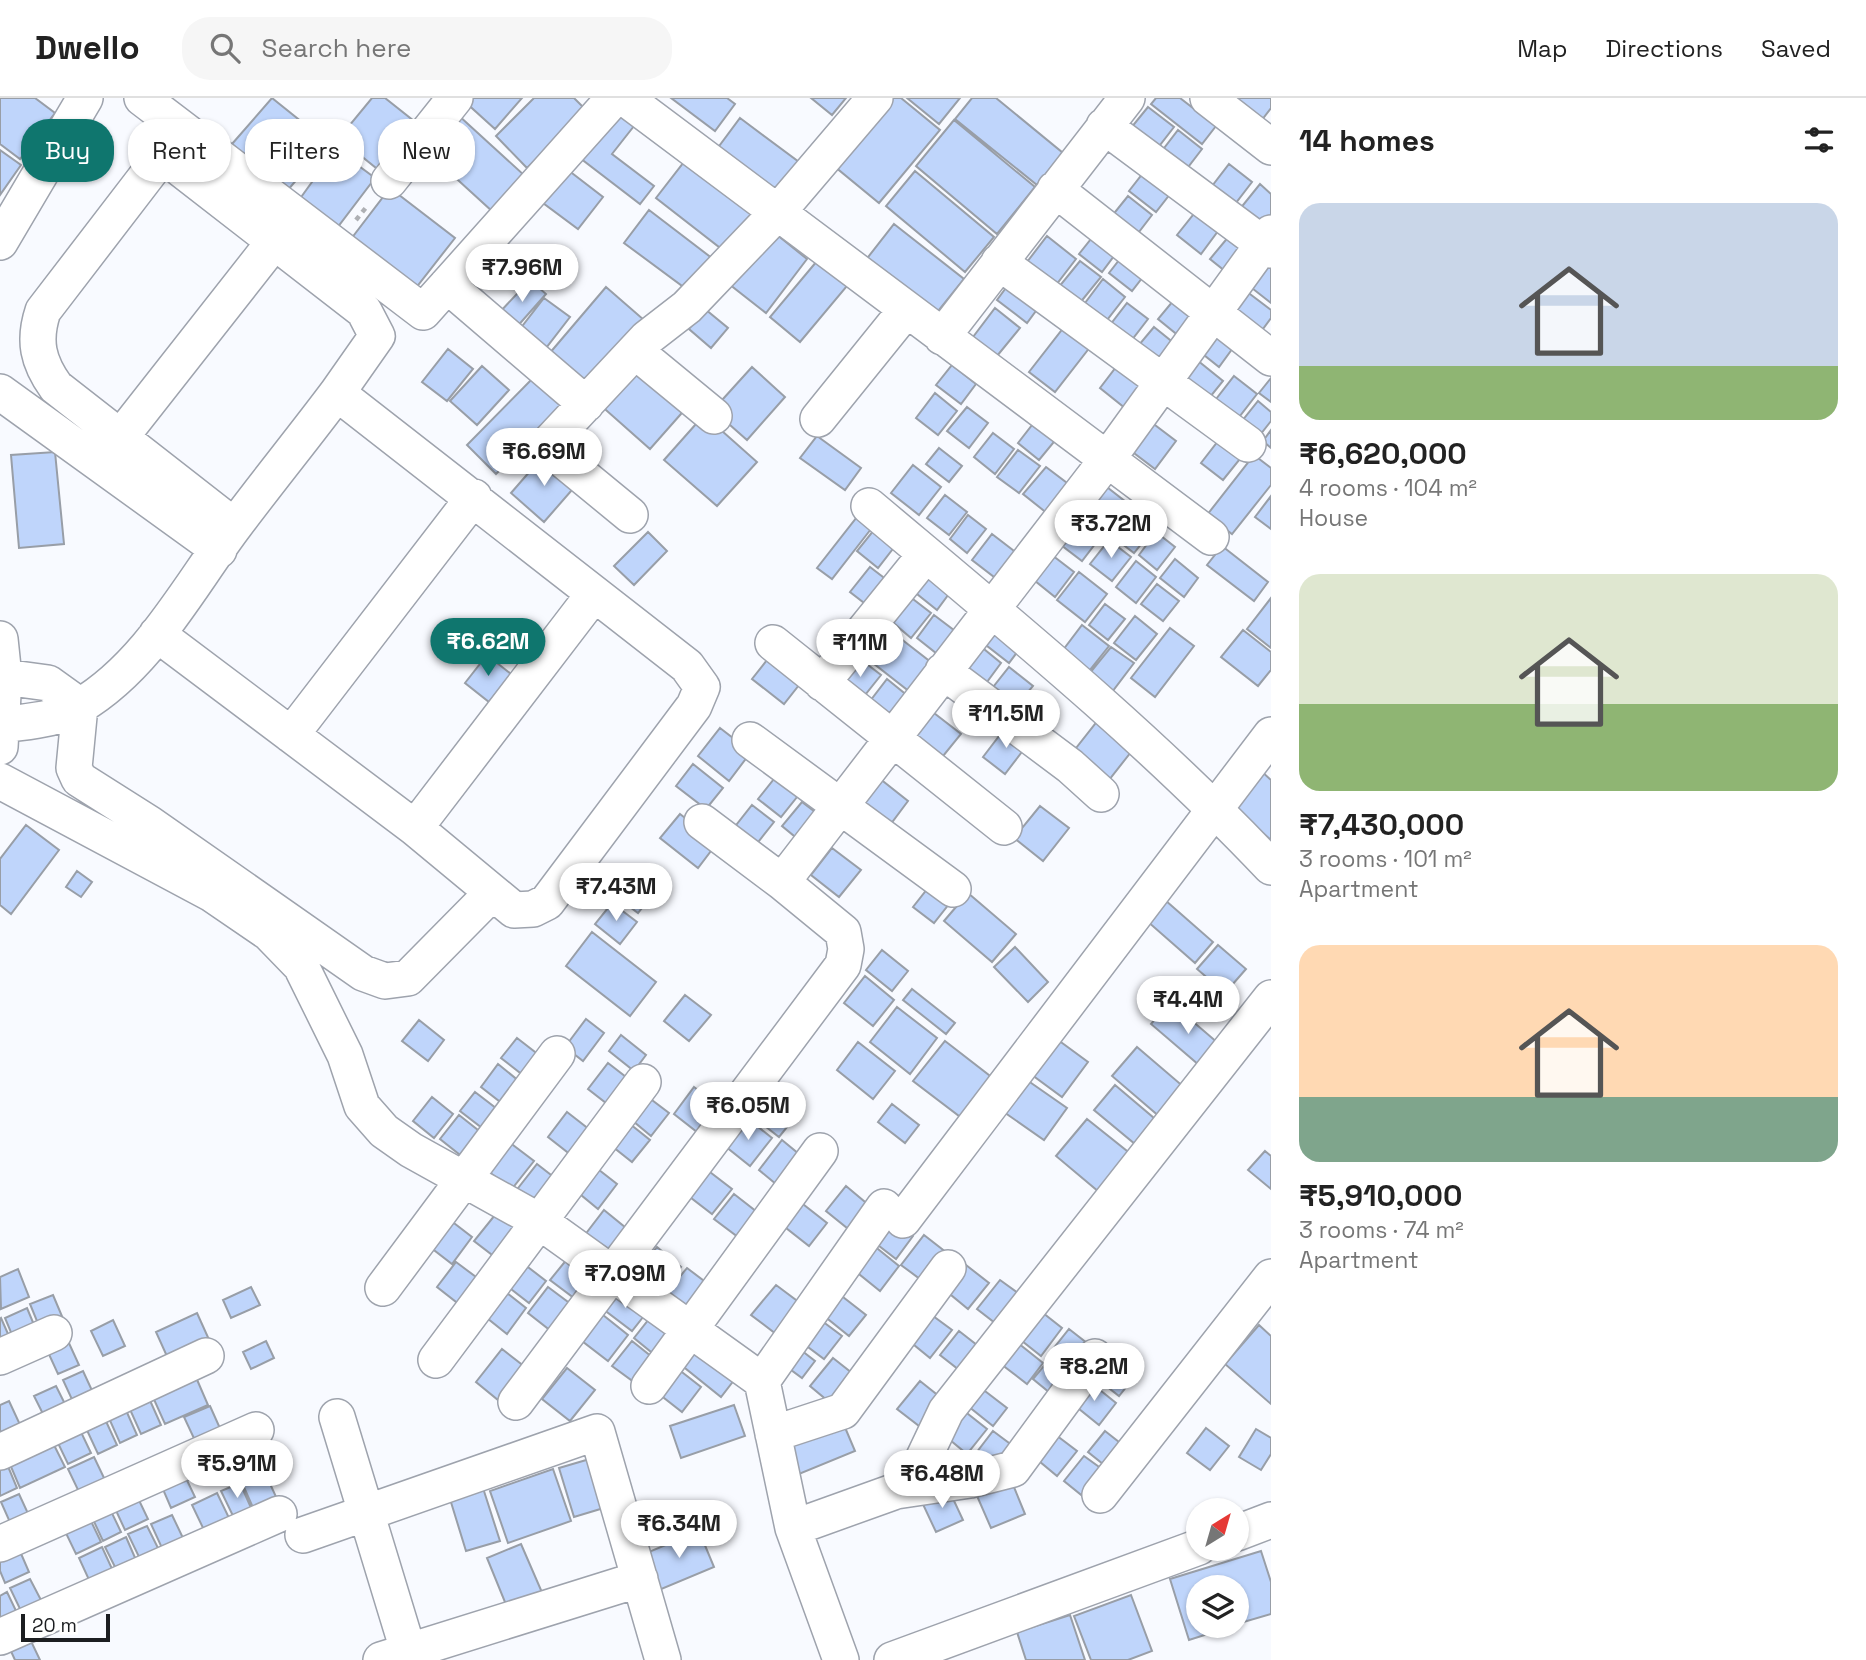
<!DOCTYPE html>
<html lang="en">
<head>
<meta charset="utf-8">
<style>
	:root { --surface:#fff; --page:#f6f6f6; --text:#222; --muted:#767676; --line:#e0e0e0; --accent:#0f766e }
	body { margin:0; font-family:"Space Grotesk",sans-serif; background:var(--page); color:var(--text); height:100vh; display:flex; flex-direction:column; font-size:26px; white-space:nowrap }
	* { box-sizing:border-box; margin:0 }
	p { font-size:23px; color:var(--muted) }
	.icon { flex:none; width:38px; height:38px; fill:none; stroke:currentColor; stroke-width:2; stroke-linecap:round; stroke-linejoin:round }
	.map { position:relative; flex:1; overflow:hidden }
	.sheet { display:flex; flex-direction:column; background:var(--surface); width:595px }
	.sheet>* { flex:none }
	.hud { position:absolute; left:21px; top:21px; width:665px; height:63px; display:flex; gap:14px }
	.needle { width:46px; rotate:37deg }
	.controls { position:absolute; left:1186px; top:1400px; display:grid; gap:14px }
	.controls a { display:grid; place-items:center; width:63px; height:63px; border-radius:50%; background:var(--surface); box-shadow:0 2px 5px #0004; font-size:35px }
	.scale { position:absolute; left:21px; bottom:18px; width:89px; box-sizing:border-box; padding-left:7px; border:4px solid #1c1e21; border-top:0; font-size:19px; line-height:24px; white-space:nowrap; color:#1c1e21; -webkit-text-stroke:5px #fff; paint-order:stroke }
	.price { position:absolute; translate:-50% -60px; padding:0 16px; border-radius:24px; background:#fff; color:#222; font-size:23px; line-height:46px; filter:drop-shadow(0 2px 4px #0008) }
	.price::after { content:''; position:absolute; left:50%; top:42px; width:21px; height:16px; margin-left:-10px; background:inherit; clip-path:polygon(0 0,100% 0,50% 100%) }
	.price.current { background:var(--accent); color:#fff }
	ul { padding:0; list-style:none }
	li { display:grid; align-content:center; gap:14px; height:371px; padding:0 28px }
	li span { display:grid; place-items:center; height:217px; border-radius:21px; color:#555 }
	li>.icon { margin-inline-start:auto }
	span .icon { width:126px; height:126px; fill:#fffc; stroke-width:1 }
	li b { font-size:30px }
	h2 { display:flex; justify-content:space-between; align-items:center; height:84px; padding:0 28px; font-size:30px }
	.tag { padding:0 24px; border-radius:28px; background:var(--surface); box-shadow:0 2px 5px #0004; font-size:24px; line-height:63px }
	.tag.current { background:var(--accent); color:#fff }
	header { display:flex; align-items:center; gap:42px; box-sizing:border-box; height:98px; padding:0 35px; background:var(--surface); border-bottom:2px solid var(--line) }
	header strong { font-size:33px }
	nav { display:flex; gap:38px; margin-inline-start:auto; font-size:24px }
	.search { width:490px; height:63px; background:var(--page); display:flex; align-items:center; gap:18px; box-sizing:border-box; padding:0 24px; border-radius:28px; color:var(--muted); font-size:26px }
	main { display:flex; flex:1; min-height:0 }
	.map>svg:first-child { display:block }
</style>
</head>
<body>
<header>
<strong>Dwello</strong>
<div class="search"><svg class="icon" aria-label="search" viewBox="0 0 24 24"><circle cx="10" cy="10" r="6"/><path d="M15 15l6 6"/></svg>Search here</div>
<nav><a>Map</a><a>Directions</a><a>Saved</a></nav>
</header>
<main>
<div class="map">
<svg width="1271" height="1562" viewBox="0 0 1271 1562">
	<rect width="100%" height="100%" fill="#f8faff"/>
	<path fill="#bfd5fb" stroke="#989ea7" stroke-width="2" d="M0,0H35L55,15L20,61L0,46Z
		M272,0L328,45L287,93L232,46Z
		M372,0H385L424,31L386,78L339,40Z
		M466,0H522L495,31L463,2Z
		M534,0H574L586,12L527,70L496,38Z
		M671,0H727L735,6L715,33Z
		M811,0H846L832,17Z
		M892,0H901L940,32L879,105L834,68Z
		M907,0H960L939,26Z
		M972,0H996L1063,55L1037,87L955,21Z
		M1156,0H1180L1216,28L1202,46L1151,6Z
		M1236,0H1271V10L1258,27Z
		M1148,9L1174,29L1153,56L1126,36Z
		M615,14L634,28L612,56L654,88L640,106L580,60Z
		M457,16L525,78L493,114L425,52Z
		M740,20L799,64L769,103L711,59Z
		M954,22L1035,89L997,136L916,68Z
		M1178,32L1202,51L1182,77L1158,58Z
		M336,51L375,80L337,130L299,102Z
		M0,52L21,67L0,97Z
		M684,64L756,119L728,156L656,100Z
		M1229,66L1252,84L1232,110L1209,92Z
		M1147,70L1174,91L1156,114L1129,93Z
		M568,72L603,99L578,131L543,105Z
		M915,73L994,139L965,174L886,108Z
		M1260,86L1271,96V129L1235,117Z
		M390,90L455,140L415,191L351,141Z
		M1128,98L1152,117L1132,143L1107,124Z
		M1201,107L1224,125L1201,156L1177,137Z
		M649,112L717,164L693,196L624,145Z
		M894,126L964,181L935,217L865,163Z
		M1235,131L1254,146L1230,177L1210,161Z
		M771,132L807,161L766,215L729,186Z
		M1095,136L1117,154L1102,174L1079,156Z
		M1047,138L1076,161L1056,187L1027,164Z
		M1123,157L1146,175L1132,193L1109,175Z
		M817,163L847,188L800,244L770,219Z
		M1080,163L1101,179L1079,206L1058,190Z
		M1271,163V205L1248,187Z
		M1014,179L1044,202L1027,225L997,202Z
		M1103,181L1125,199L1107,222L1085,205Z
		M530,182L546,196L515,231L498,216Z
		M606,189L644,222L580,295L543,263Z
		M1246,193L1271,212V220L1257,239L1228,216Z
		M1178,197L1204,217L1185,243L1158,221Z
		M544,200L570,219L546,250L520,231Z
		M1127,205L1148,221L1131,243L1110,227Z
		M995,210L1020,230L997,258L973,239Z
		M705,211L728,230L711,250L689,231Z
		M1068,224L1094,244L1055,294L1029,274Z
		M1219,228L1238,243L1219,269L1199,253Z
		M1154,229L1175,246L1160,266L1138,248Z
		M448,251L473,271L447,303L422,284Z
		M1123,260L1149,280L1125,310L1100,290Z
		M1197,262L1223,283L1206,304L1180,283Z
		M636,263L688,308L650,351L598,305Z
		M952,267L976,286L961,306L936,287Z
		M482,268L509,292L477,327L450,303Z
		M752,269L785,299L747,342L713,312Z
		M537,276L566,305L496,376L467,347Z
		M1234,278L1257,296L1236,323L1213,305Z
		M1271,280V304L1259,295Z
		M935,295L957,313L938,337L916,320Z
		M1258,303L1271,314V323L1256,342L1238,328Z
		M967,309L988,325L969,350L947,333Z
		M704,317L757,364L717,408L664,362Z
		M1036,322L1058,339L1039,362L1018,345Z
		M1151,324L1176,343L1155,371L1130,352Z
		M1271,332V350L1263,343Z
		M993,335L1014,351L995,376L974,359Z
		M817,338L861,370L845,392L800,360Z
		M1222,338L1244,356L1223,382L1201,365Z
		M939,350L962,368L949,384L926,366Z
		M1018,352L1040,368L1019,395L997,379Z
		M55,354L64,446L19,450L11,357Z
		M545,356L578,385L544,424L511,395Z
		M1254,357L1271,370V387L1232,436L1207,417Z
		M913,367L941,389L919,417L891,395Z
		M1046,369L1075,391L1053,420L1023,396Z
		M1103,386L1126,404L1104,432L1081,414Z
		M945,397L967,414L949,437L927,420Z
		M1271,398V431L1255,419Z
		M1132,412L1154,430L1134,455L1112,438Z
		M968,417L986,431L967,455L950,441Z
		M857,419L871,431L832,481L817,470Z
		M1081,421L1102,437L1082,463L1061,447Z
		M878,427L899,443L878,470L857,453Z
		M648,434L667,453L634,487L614,468Z
		M1156,434L1175,449L1157,472L1139,457Z
		M992,436L1018,456L998,482L972,462Z
		M1109,442L1131,459L1112,483L1090,466Z
		M1222,448L1268,484L1254,503L1207,467Z
		M1048,454L1074,474L1055,499L1029,478Z
		M1175,461L1198,480L1184,499L1160,480Z
		M1136,463L1156,479L1136,505L1116,489Z
		M870,469L892,486L872,511L850,494Z
		M929,470L954,489L937,512L912,492Z
		M1079,474L1107,496L1085,524L1057,502Z
		M1157,486L1179,503L1163,523L1141,506Z
		M909,498L931,515L911,540L890,522Z
		M1271,500V550L1247,531Z
		M1105,506L1125,521L1108,542L1089,527Z
		M934,517L959,536L941,559L917,540Z
		M1135,518L1157,536L1136,562L1114,545Z
		M997,524L1024,545L1009,565L982,544Z
		M1082,527L1109,548L1089,573L1063,552Z
		M887,530L932,565L910,594L864,558Z
		M1170,530L1194,548L1155,599L1131,580Z
		M1243,532L1271,554V572L1258,588L1221,559Z
		M979,547L1001,565L984,588L961,570Z
		M1111,549L1134,565L1112,594L1089,576Z
		M487,557L511,576L489,604L465,585Z
		M771,557L803,582L784,606L752,581Z
		M859,560L881,577L861,602L839,585Z
		M1009,569L1033,588L1010,616L986,598Z
		M887,581L914,603L895,628L867,607Z
		M934,615L961,636L939,663L913,642Z
		M1099,621L1135,649L1105,687L1069,659Z
		M1006,629L1028,646L1005,676L983,659Z
		M720,630L751,654L729,683L698,658Z
		M693,666L723,690L706,711L676,688Z
		M1259,671L1271,682V742L1229,706Z
		M778,676L801,694L781,719L758,701Z
		M879,680L908,703L890,727L861,704Z
		M802,704L819,717L799,742L782,728Z
		M752,707L774,724L755,748L733,731Z
		M1040,708L1069,730L1043,763L1014,740Z
		M680,716L717,745L698,770L660,740Z
		M26,727L59,752L11,816L0,807V761Z
		M832,750L861,772L839,799L811,777Z
		M77,773L92,784L81,799L66,789Z
		M631,773L656,792L638,815L613,796Z
		M932,785L953,801L934,825L913,809Z
		M968,795L1016,836L992,864L944,823Z
		M1165,802L1213,844L1195,865L1147,823Z
		M612,805L637,824L620,846L595,826Z
		M592,834L656,884L630,918L566,868Z
		M1218,847L1246,871L1225,895L1197,871Z
		M1015,849L1048,884L1028,904L994,869Z
		M882,852L908,873L892,893L866,872Z
		M865,878L894,902L873,928L844,905Z
		M912,891L955,925L946,936L903,902Z
		M685,897L711,917L689,943L664,923Z
		M1170,904L1225,951L1206,973L1151,926Z
		M897,909L937,940L910,976L870,944Z
		M586,921L604,935L583,963L565,949Z
		M419,922L444,942L428,963L402,943Z
		M621,937L646,957L634,973L609,953Z
		M1054,939L1088,964L1062,999L1028,974Z
		M517,940L544,961L528,981L501,960Z
		M945,943L994,981L963,1021L913,983Z
		M858,944L895,973L873,1001L837,972Z
		M1137,949L1185,990L1160,1019L1112,978Z
		M608,965L635,986L615,1012L588,991Z
		M498,966L525,988L508,1010L481,989Z
		M1024,980L1067,1010L1044,1042L1001,1012Z
		M1115,987L1161,1026L1141,1051L1094,1012Z
		M694,989L718,1007L697,1034L674,1016Z
		M475,994L501,1014L486,1033L460,1013Z
		M644,996L669,1015L651,1038L627,1018Z
		M768,996L796,1018L779,1039L752,1018Z
		M432,999L453,1016L434,1040L413,1023Z
		M892,1006L919,1027L905,1045L878,1024Z
		M567,1014L590,1032L571,1057L548,1039Z
		M459,1017L488,1040L469,1064L440,1041Z
		M747,1020L772,1040L750,1068L725,1048Z
		M1087,1021L1137,1061L1105,1099L1056,1058Z
		M625,1022L650,1042L632,1064L608,1045Z
		M782,1042L805,1061L782,1091L759,1072Z
		M509,1044L534,1063L511,1092L487,1072Z
		M1265,1053L1271,1058V1091L1248,1072Z
		M537,1066L560,1084L538,1112L515,1094Z
		M594,1068L617,1086L598,1111L575,1092Z
		M706,1071L732,1091L712,1116L686,1096Z
		M846,1088L871,1109L852,1134L826,1113Z
		M734,1096L757,1114L738,1139L714,1121Z
		M799,1103L827,1125L809,1148L781,1126Z
		M499,1112L528,1135L504,1166L474,1143Z
		M604,1112L626,1130L606,1156L584,1138Z
		M891,1121L913,1138L896,1161L874,1144Z
		M450,1122L472,1139L452,1166L430,1149Z
		M924,1137L947,1155L924,1184L901,1167Z
		M873,1147L899,1168L880,1193L854,1172Z
		M657,1149L681,1169L664,1191L639,1172Z
		M568,1160L591,1178L574,1200L550,1182Z
		M456,1164L480,1182L460,1207L437,1189Z
		M524,1166L546,1183L529,1205L507,1188Z
		M966,1167L989,1185L968,1211L945,1192Z
		M687,1170L716,1192L697,1217L667,1194Z
		M18,1171L29,1199L1,1211L0,1179Z
		M1000,1182L1022,1198L999,1228L977,1211Z
		M776,1187L804,1208L780,1239L751,1217Z
		M251,1189L260,1207L231,1220L223,1202Z
		M548,1189L572,1207L551,1233L528,1215Z
		M619,1192L647,1214L632,1233L603,1211Z
		M834,1192L866,1217L849,1238L818,1213Z
		M507,1195L526,1210L507,1236L487,1220Z
		M53,1197L64,1223L41,1233L30,1206Z
		M27,1210L37,1234L15,1244L5,1220Z
		M1038,1211L1062,1230L1041,1258L1017,1239Z
		M197,1215L211,1246L170,1265L156,1234Z
		M929,1215L952,1232L930,1260L908,1242Z
		M653,1216L675,1233L656,1258L634,1240Z
		M603,1217L628,1237L608,1263L582,1243Z
		M1,1220L12,1245L0,1250V1221Z
		M818,1220L842,1238L824,1261L800,1243Z
		M113,1222L125,1248L103,1258L91,1233Z
		M1259,1227L1271,1238V1306L1225,1266Z
		M1069,1231L1092,1249L1072,1273L1049,1256Z
		M959,1233L982,1251L963,1275L940,1257Z
		M692,1240L738,1277L721,1299L675,1262Z
		M68,1243L79,1267L58,1276L47,1252Z
		M266,1243L274,1260L251,1271L243,1254Z
		M632,1243L657,1263L638,1287L612,1268Z
		M1018,1245L1043,1265L1027,1286L1001,1266Z
		M797,1249L815,1263L802,1280L783,1266Z
		M502,1251L525,1269L498,1302L476,1284Z
		M1107,1256L1135,1278L1119,1298L1091,1276Z
		M833,1260L857,1279L834,1308L810,1288Z
		M1048,1263L1070,1280L1055,1299L1033,1281Z
		M567,1270L595,1292L570,1323L542,1301Z
		M678,1271L701,1289L682,1314L659,1296Z
		M83,1273L95,1299L75,1308L63,1282Z
		M195,1277L208,1307L165,1326L152,1297Z
		M920,1283L945,1303L923,1331L897,1311Z
		M1090,1284L1116,1305L1099,1327L1073,1306Z
		M56,1288L67,1310L45,1320L34,1298Z
		M981,1290L1007,1310L993,1328L968,1308Z
		M148,1298L161,1327L141,1336L128,1307Z
		M9,1303L22,1331L3,1340L0,1332V1307Z
		M734,1307L745,1338L681,1360L670,1328Z
		M210,1308L223,1337L198,1349L184,1319Z
		M125,1310L137,1337L120,1345L108,1318Z
		M963,1312L987,1331L967,1356L944,1337Z
		M104,1319L117,1347L98,1356L85,1328Z
		M841,1320L855,1353L799,1376L785,1343Z
		M1206,1330L1229,1348L1210,1372L1187,1355Z
		M1256,1331L1271,1340V1356L1261,1372L1239,1359Z
		M80,1332L91,1355L68,1366L57,1343Z
		M993,1333L1013,1348L993,1375L973,1359Z
		M1105,1333L1124,1348L1108,1370L1088,1354Z
		M1052,1334L1077,1353L1057,1378L1033,1358Z
		M250,1342L264,1370L240,1381L226,1353Z
		M53,1345L65,1369L20,1390L9,1364Z
		M1084,1358L1106,1374L1085,1400L1064,1383Z
		M94,1359L105,1382L79,1394L68,1371Z
		M593,1360L607,1409L574,1419L559,1370Z
		M7,1366L17,1390L0,1398V1369Z
		M553,1371L571,1423L508,1445L490,1393Z
		M182,1372L195,1399L171,1410L159,1382Z
		M266,1377L277,1401L254,1412L243,1387Z
		M1009,1377L1025,1416L991,1430L974,1391Z
		M240,1385L252,1412L234,1420L221,1393Z
		M483,1390L500,1443L466,1453L450,1401Z
		M948,1390L963,1422L936,1434L921,1402Z
		M217,1395L230,1422L205,1434L192,1407Z
		M19,1396L31,1422L13,1431L1,1404Z
		M136,1396L148,1421L125,1432L113,1406Z
		M109,1409L121,1434L103,1443L91,1417Z
		M88,1417L101,1444L76,1456L63,1429Z
		M172,1417L183,1440L162,1450L151,1426Z
		M147,1428L159,1452L140,1461L128,1436Z
		M699,1433L714,1469L659,1492L644,1456Z
		M126,1439L136,1462L116,1471L105,1449Z
		M521,1446L544,1499L509,1514L487,1460Z
		M102,1449L113,1473L90,1484L79,1460Z
		M19,1451L29,1474L5,1485L0,1473V1460Z
		M1261,1453L1271,1484V1516L1237,1526V1489H1199V1528H1233L1189,1542L1170,1481Z
		M30,1481L42,1504L21,1513L10,1490Z
		M7,1494L18,1517L0,1525V1498Z
		M1131,1497L1152,1553L1128,1562H1091L1074,1518Z
		M1070,1517L1085,1562H1026L1017,1534Z
		M29,1539L40,1562H15L9,1549Z"/>
	<g fill="none" stroke-linecap="round" stroke-linejoin="round">
		<g stroke="#9ea3ad" stroke-width="38">
			<path id="minor" d="M142,0L423,214L614,0
				M625,0L1211,439
				M1208,0L1271,49
				M1104,28L1271,152
				M389,83L455,0
				M1055,91L1271,260
				M0,144L85,0
				M999,164L1248,346
				M447,187L586,306
				M942,239L1127,0
				M635,253L714,318
				M0,294L219,452
				M818,321L906,212
				M120,340L274,144
				M869,408C1007,524 1147,638 1271,769
				M630,417L546,348L647,240L687,209L777,115L875,0
				M234,428L56,289C38,264 33,243 43,213L155,67L168,64L177,68L364,213L377,238L337,295
				M0,541L4,579L0,649
				M773,545L1004,729
				M943,573L1070,668L1101,696
				M4,579L48,585L80,608
				M822,585L926,456
				M80,608L74,670L79,681L150,726L363,875L385,883L408,880L491,796
				M3,627C29,623 57,622 80,608C149,567 189,488 236,426C269,382 304,339 337,295L687,568L702,589L694,608L547,804L533,811L514,812L415,730L157,536
				M291,637L474,399
				M750,642L953,791
				M0,683L212,796L269,835L301,868L345,957L362,1008L384,1033L411,1052L539,1123L762,1283L793,1430L841,1562
				M702,724L782,784
				M415,730L594,496
				M903,1122L1271,637
				M383,1190L557,956
				M0,1259L54,1235
				M436,1262L643,984
				M762,1283L884,1109
				M649,1288L820,1053
				M516,1304L843,867L846,851L843,834L782,784L1106,363L1271,135
				M337,1319L411,1562
				M773,1336L843,1313L948,1170
				M0,1354L206,1258
				M909,1391L946,1313L1271,900
				M1100,1397L1271,1179
				M793,1430L896,1393L970,1382L1013,1371L1095,1259
				M1237,1435L1271,1422
				M303,1437L597,1334L663,1562
				M0,1446L256,1332
				M0,1539L279,1416
				M381,1562L640,1481
				M892,1562L1199,1449"/>
		</g>
		<path stroke="#aeb0b4" stroke-width="4.5" stroke-dasharray="5 5" stroke-linecap="butt" d="M356,122L368,107"/>
		<use href="#minor" stroke="#fff" stroke-width="35"/>
	</g>
</svg>
<div class="controls">
<a><svg class="needle" viewBox="-14 -14 28 28"><path d="M0-13l5 13h-10z" fill="#e53935"/><path d="M0 13l5-13h-10z" fill="#767676"/></svg></a>
<a><svg class="icon" aria-label="layers" viewBox="0 0 24 24"><path d="M12 4l9 5-9 5-9-5zM3 14l9 5 9-5"/></svg></a>
</div>
<div class="scale">20 m</div>
<b class="price" style="left:522px;top:206px">₹7.96M</b>
<b class="price" style="left:544px;top:390px">₹6.69M</b>
<b class="price" style="left:1111px;top:462px">₹3.72M</b>
<b class="price current" style="left:488px;top:580px">₹6.62M</b>
<b class="price" style="left:860px;top:581px">₹11M</b>
<b class="price" style="left:1006px;top:652px">₹11.5M</b>
<b class="price" style="left:616px;top:825px">₹7.43M</b>
<b class="price" style="left:1188px;top:938px">₹4.4M</b>
<b class="price" style="left:748px;top:1044px">₹6.05M</b>
<b class="price" style="left:625px;top:1212px">₹7.09M</b>
<b class="price" style="left:1094px;top:1305px">₹8.2M</b>
<b class="price" style="left:237px;top:1402px">₹5.91M</b>
<b class="price" style="left:942px;top:1412px">₹6.48M</b>
<b class="price" style="left:679px;top:1462px">₹6.34M</b>
<div class="hud">
<a class="tag current">Buy</a>
<a class="tag">Rent</a>
<a class="tag">Filters</a>
<a class="tag">New</a>
</div>
</div>
<section class="sheet">
<h2>14 homes<svg class="icon" aria-label="filters" viewBox="0 0 24 24"><path d="M4 7h16M4 17h16"/><circle cx="9" cy="7" r="2"/><circle cx="15" cy="17" r="2"/></svg></h2>
<ul>
<li><span style="background:linear-gradient(#c9d6e8 75%,#8fb573 0)"><svg class="icon" aria-label="home" viewBox="0 0 24 24"><path d="M3 11l9-7 9 7M6 9v11h12V9"/></svg></span><div><b>₹6,620,000</b><p>4 rooms · 104 m²</p><p>House</p></div></li>
<li><span style="background:linear-gradient(#dfe7d0 60%,#8fb573 0)"><svg class="icon" aria-label="home" viewBox="0 0 24 24"><path d="M3 11l9-7 9 7M6 9v11h12V9"/></svg></span><div><b>₹7,430,000</b><p>3 rooms · 101 m²</p><p>Apartment</p></div></li>
<li><span style="background:linear-gradient(#ffd9b3 70%,#7fa58c 0)"><svg class="icon" aria-label="home" viewBox="0 0 24 24"><path d="M3 11l9-7 9 7M6 9v11h12V9"/></svg></span><div><b>₹5,910,000</b><p>3 rooms · 74 m²</p><p>Apartment</p></div></li>
</ul>
</section>
</main>
</body>
</html>
